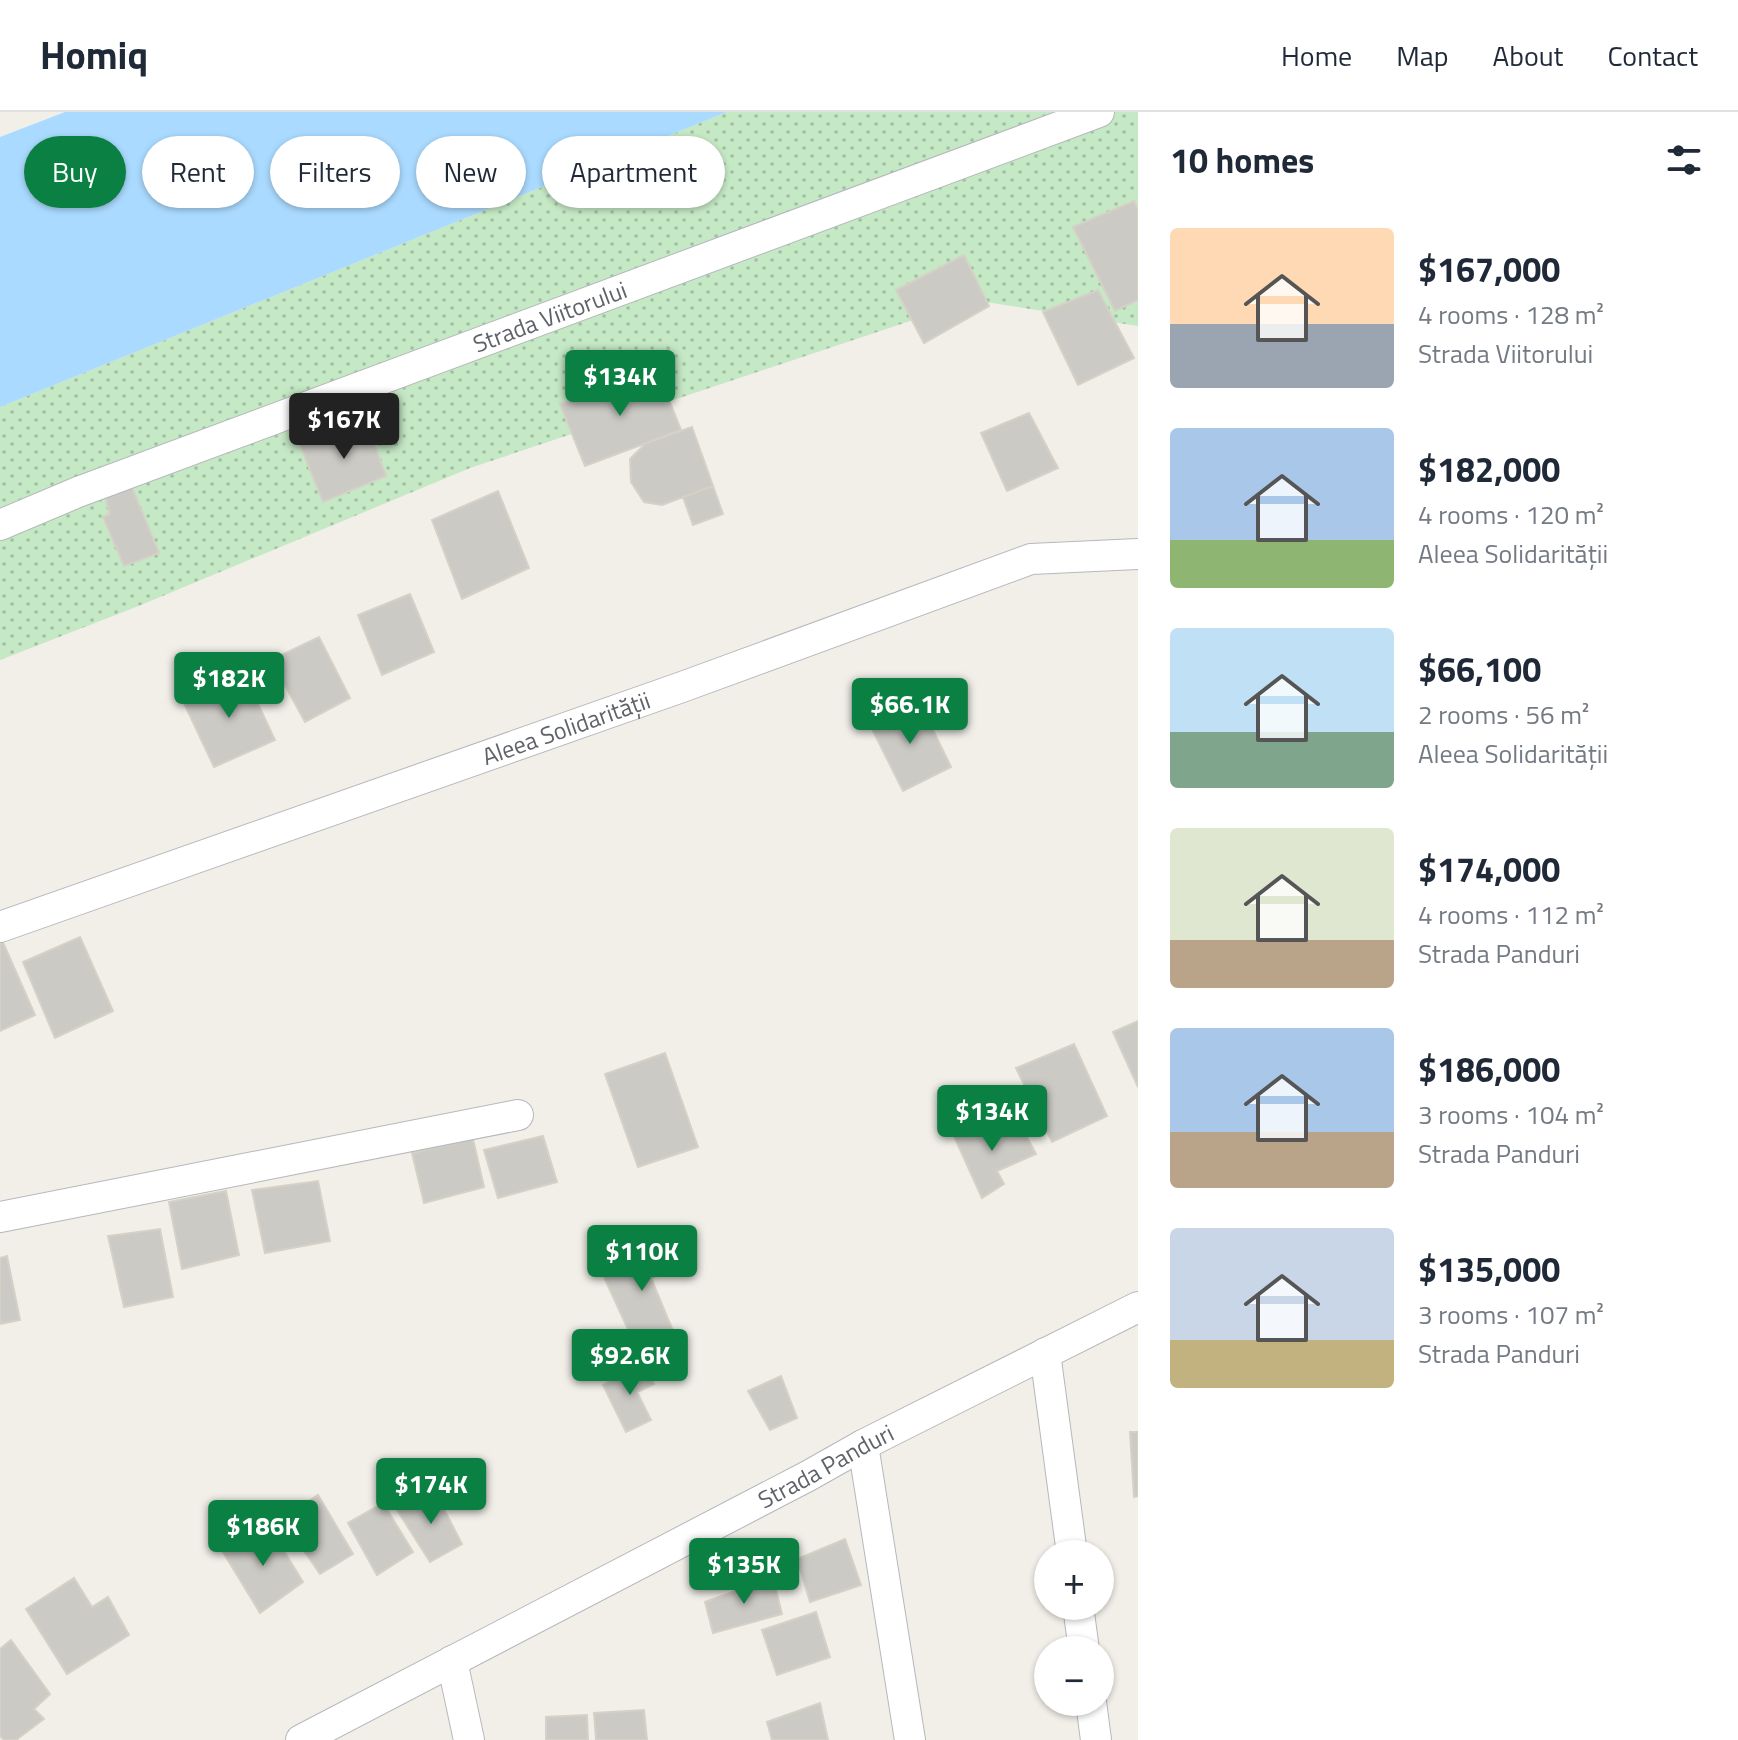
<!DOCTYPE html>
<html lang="en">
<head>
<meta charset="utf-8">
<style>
	:root { --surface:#fff; --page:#f2f2f3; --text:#1f2937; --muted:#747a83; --line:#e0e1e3; --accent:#0b8043 }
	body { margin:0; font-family:"Titillium Web",sans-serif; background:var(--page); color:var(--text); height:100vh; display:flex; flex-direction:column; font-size:30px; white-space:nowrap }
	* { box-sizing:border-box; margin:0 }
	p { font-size:26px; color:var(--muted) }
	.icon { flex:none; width:44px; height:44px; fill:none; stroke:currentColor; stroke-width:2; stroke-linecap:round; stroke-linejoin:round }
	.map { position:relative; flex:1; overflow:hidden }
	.side { display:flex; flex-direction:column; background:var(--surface); width:600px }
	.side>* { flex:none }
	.hud { position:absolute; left:24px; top:24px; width:760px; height:72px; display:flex; gap:16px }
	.buttons { position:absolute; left:1034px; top:1428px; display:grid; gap:16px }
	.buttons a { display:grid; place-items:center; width:80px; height:80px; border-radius:50%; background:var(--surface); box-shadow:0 2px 6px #0004; font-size:40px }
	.price { position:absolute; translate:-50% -68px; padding:0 18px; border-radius:8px; background:var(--accent); color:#fff; font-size:26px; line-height:52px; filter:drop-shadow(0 2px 4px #0008) }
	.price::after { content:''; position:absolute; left:50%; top:48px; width:24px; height:18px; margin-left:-12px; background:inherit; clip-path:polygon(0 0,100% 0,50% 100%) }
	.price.selected { background:#222; color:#fff }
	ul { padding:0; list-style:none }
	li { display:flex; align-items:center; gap:24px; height:200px; padding:0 32px }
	li span { display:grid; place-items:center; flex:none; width:224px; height:160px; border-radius:8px; color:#555 }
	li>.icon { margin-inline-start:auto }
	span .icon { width:96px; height:96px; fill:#fffc; stroke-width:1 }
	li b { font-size:34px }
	h2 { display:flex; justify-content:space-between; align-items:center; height:96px; padding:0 32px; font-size:34px }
	.tag { padding:0 28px; border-radius:36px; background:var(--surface); box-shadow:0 2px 6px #0004; font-size:28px; line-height:72px }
	.tag.selected { background:var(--accent); color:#fff }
	header { display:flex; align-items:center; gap:48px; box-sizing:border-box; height:112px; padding:0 40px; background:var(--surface); border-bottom:2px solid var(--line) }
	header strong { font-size:38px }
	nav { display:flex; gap:44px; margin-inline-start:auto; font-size:28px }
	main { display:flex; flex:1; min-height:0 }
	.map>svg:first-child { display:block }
</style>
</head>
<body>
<header>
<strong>Homiq</strong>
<nav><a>Home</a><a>Map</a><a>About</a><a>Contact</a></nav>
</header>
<main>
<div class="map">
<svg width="1138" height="1628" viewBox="0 0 1138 1628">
	<defs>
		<pattern id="grass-dots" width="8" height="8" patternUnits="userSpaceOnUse" patternTransform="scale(2)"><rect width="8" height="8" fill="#c5e8c5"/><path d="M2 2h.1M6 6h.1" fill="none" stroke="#a3c0a4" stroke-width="1.8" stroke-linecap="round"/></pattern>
	</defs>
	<rect width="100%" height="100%" fill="#f1efe8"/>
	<path fill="url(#grass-dots)" d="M727,0H1138V214L973,188L470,356L141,493L0,548V295Z"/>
	<path fill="#aadaff" d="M65,0H727L0,295V25Z"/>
	<path fill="#cccac5" stroke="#d6d1c6" stroke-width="2" d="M1134,89L1138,97V188L1115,199L1073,115Z
		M964,143L989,194L924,231L896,178Z
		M1098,178L1134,246L1078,273L1043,200Z
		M657,258L681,318L585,354L560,292Z
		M1029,301L1058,356L1007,379L981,321Z
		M366,308L386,364L323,390L300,333Z
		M692,315L713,374L662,393L644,390L631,370L630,347L646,331Z
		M131,373L159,441L124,454L103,405L110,402L105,385Z
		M713,374L723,402L693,413L683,385Z
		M498,379L529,456L462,487L432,408Z
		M410,482L434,540L382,563L358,503Z
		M319,525L350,586L305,610L271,548Z
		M244,562L275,628L214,655L183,589Z
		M920,591L951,655L903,679L869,611Z
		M80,825L113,899L55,926L23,850Z
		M2,828L35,903L0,919V829Z
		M1138,909V975L1113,920Z
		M1074,932L1107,1004L1052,1030L1016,956Z
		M665,941L698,1035L638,1055L605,962Z
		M976,1007L983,1025L1019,1010L1036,1042L997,1059L1004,1072L982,1086L952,1020Z
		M543,1024L557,1070L498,1086L484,1038Z
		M473,1027L484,1075L424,1091L412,1041Z
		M318,1069L330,1129L265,1141L252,1078Z
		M226,1079L239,1143L182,1157L169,1090Z
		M160,1117L173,1185L124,1195L108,1124Z
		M662,1120L679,1154L651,1166L678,1231L642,1248L598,1152Z
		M7,1144L20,1208L0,1212V1146Z
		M644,1252L654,1272L637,1280L651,1308L626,1320L603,1273Z
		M781,1264L797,1306L770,1318L748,1279Z
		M1130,1320H1138V1384L1134,1385Z
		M435,1380L462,1432L430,1450L397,1398Z
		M318,1383L353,1442L320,1462L282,1407Z
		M383,1391L413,1440L377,1463L348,1411Z
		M268,1413L303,1470L260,1501L223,1440Z
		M845,1427L861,1473L810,1490L797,1447Z
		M74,1466L92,1495L108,1485L129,1523L67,1562L26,1497Z
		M773,1466L782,1502L713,1521L705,1490Z
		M816,1500L830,1545L777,1563L762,1518Z
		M11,1528L50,1582L34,1597L44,1607L16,1628H4L0,1624V1537Z
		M820,1591L828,1628H772L767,1610Z
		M644,1598L647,1628H596L594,1601Z
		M587,1603L588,1628H546V1605Z"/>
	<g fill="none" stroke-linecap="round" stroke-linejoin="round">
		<g stroke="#b5b8bc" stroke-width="32">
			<g id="minor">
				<path id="s1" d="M0,413L78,380L1099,0"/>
				<path id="s2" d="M0,815L682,575L1031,447L1138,442"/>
				<path d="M0,1105L518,1003"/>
				<path d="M1045,1241L1072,1442"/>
				<path d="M863,1333L910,1628"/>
				<path d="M1078,1494L1084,1538"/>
				<path d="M452,1549L469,1628"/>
				<path d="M1091,1590L1096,1628"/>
				<path id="s3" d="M301,1628L808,1364L863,1333L1138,1195"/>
			</g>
		</g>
		<use href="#minor" stroke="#fff" stroke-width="30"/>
	</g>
	<g text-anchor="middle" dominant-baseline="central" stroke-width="6" stroke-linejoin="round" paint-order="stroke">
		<g font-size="24" fill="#5f6368" stroke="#fff">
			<text stroke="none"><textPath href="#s1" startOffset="588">Strada Viitorului</textPath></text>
			<text stroke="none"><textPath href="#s2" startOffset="600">Aleea Solidarității</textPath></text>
			<text stroke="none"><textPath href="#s3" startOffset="592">Strada Panduri</textPath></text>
		</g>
	</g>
</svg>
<div class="buttons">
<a>+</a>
<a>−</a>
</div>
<b class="price" style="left:620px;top:306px">$134K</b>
<b class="price selected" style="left:344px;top:349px">$167K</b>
<b class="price" style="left:229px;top:608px">$182K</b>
<b class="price" style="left:910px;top:634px">$66.1K</b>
<b class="price" style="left:992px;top:1041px">$134K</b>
<b class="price" style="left:642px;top:1181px">$110K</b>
<b class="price" style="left:630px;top:1285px">$92.6K</b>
<b class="price" style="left:431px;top:1414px">$174K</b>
<b class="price" style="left:263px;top:1456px">$186K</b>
<b class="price" style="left:744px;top:1494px">$135K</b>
<div class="hud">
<a class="tag selected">Buy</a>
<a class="tag">Rent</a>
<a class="tag">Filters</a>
<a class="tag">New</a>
<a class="tag">Apartment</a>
</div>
</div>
<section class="side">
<h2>10 homes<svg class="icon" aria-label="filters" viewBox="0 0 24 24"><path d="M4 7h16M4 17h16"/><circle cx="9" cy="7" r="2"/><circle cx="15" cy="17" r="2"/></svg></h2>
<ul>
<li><span style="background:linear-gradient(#ffd9b3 60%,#9aa5b1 0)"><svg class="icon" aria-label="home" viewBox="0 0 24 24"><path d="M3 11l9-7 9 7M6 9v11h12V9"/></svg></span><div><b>$167,000</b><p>4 rooms · 128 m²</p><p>Strada Viitorului</p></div></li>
<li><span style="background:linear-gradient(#a9c7e8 70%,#8fb573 0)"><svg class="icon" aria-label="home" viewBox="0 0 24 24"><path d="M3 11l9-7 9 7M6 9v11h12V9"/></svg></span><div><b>$182,000</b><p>4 rooms · 120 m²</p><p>Aleea Solidarității</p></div></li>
<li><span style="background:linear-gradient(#bfe0f5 65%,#7fa58c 0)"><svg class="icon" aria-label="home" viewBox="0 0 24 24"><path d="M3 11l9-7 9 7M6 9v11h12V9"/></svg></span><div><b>$66,100</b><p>2 rooms · 56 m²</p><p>Aleea Solidarității</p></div></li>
<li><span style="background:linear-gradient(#dfe7d0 70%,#b9a48a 0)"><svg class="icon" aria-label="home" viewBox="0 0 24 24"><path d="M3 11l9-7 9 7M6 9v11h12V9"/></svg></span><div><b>$174,000</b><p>4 rooms · 112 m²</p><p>Strada Panduri</p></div></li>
<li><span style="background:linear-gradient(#a9c7e8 65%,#b9a48a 0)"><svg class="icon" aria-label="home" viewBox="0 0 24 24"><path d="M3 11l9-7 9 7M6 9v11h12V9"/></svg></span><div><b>$186,000</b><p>3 rooms · 104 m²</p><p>Strada Panduri</p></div></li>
<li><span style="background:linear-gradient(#c9d6e8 70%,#c2b280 0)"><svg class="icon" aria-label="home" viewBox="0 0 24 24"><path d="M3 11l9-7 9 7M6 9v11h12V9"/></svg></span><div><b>$135,000</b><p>3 rooms · 107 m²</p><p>Strada Panduri</p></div></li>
</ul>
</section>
</main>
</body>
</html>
